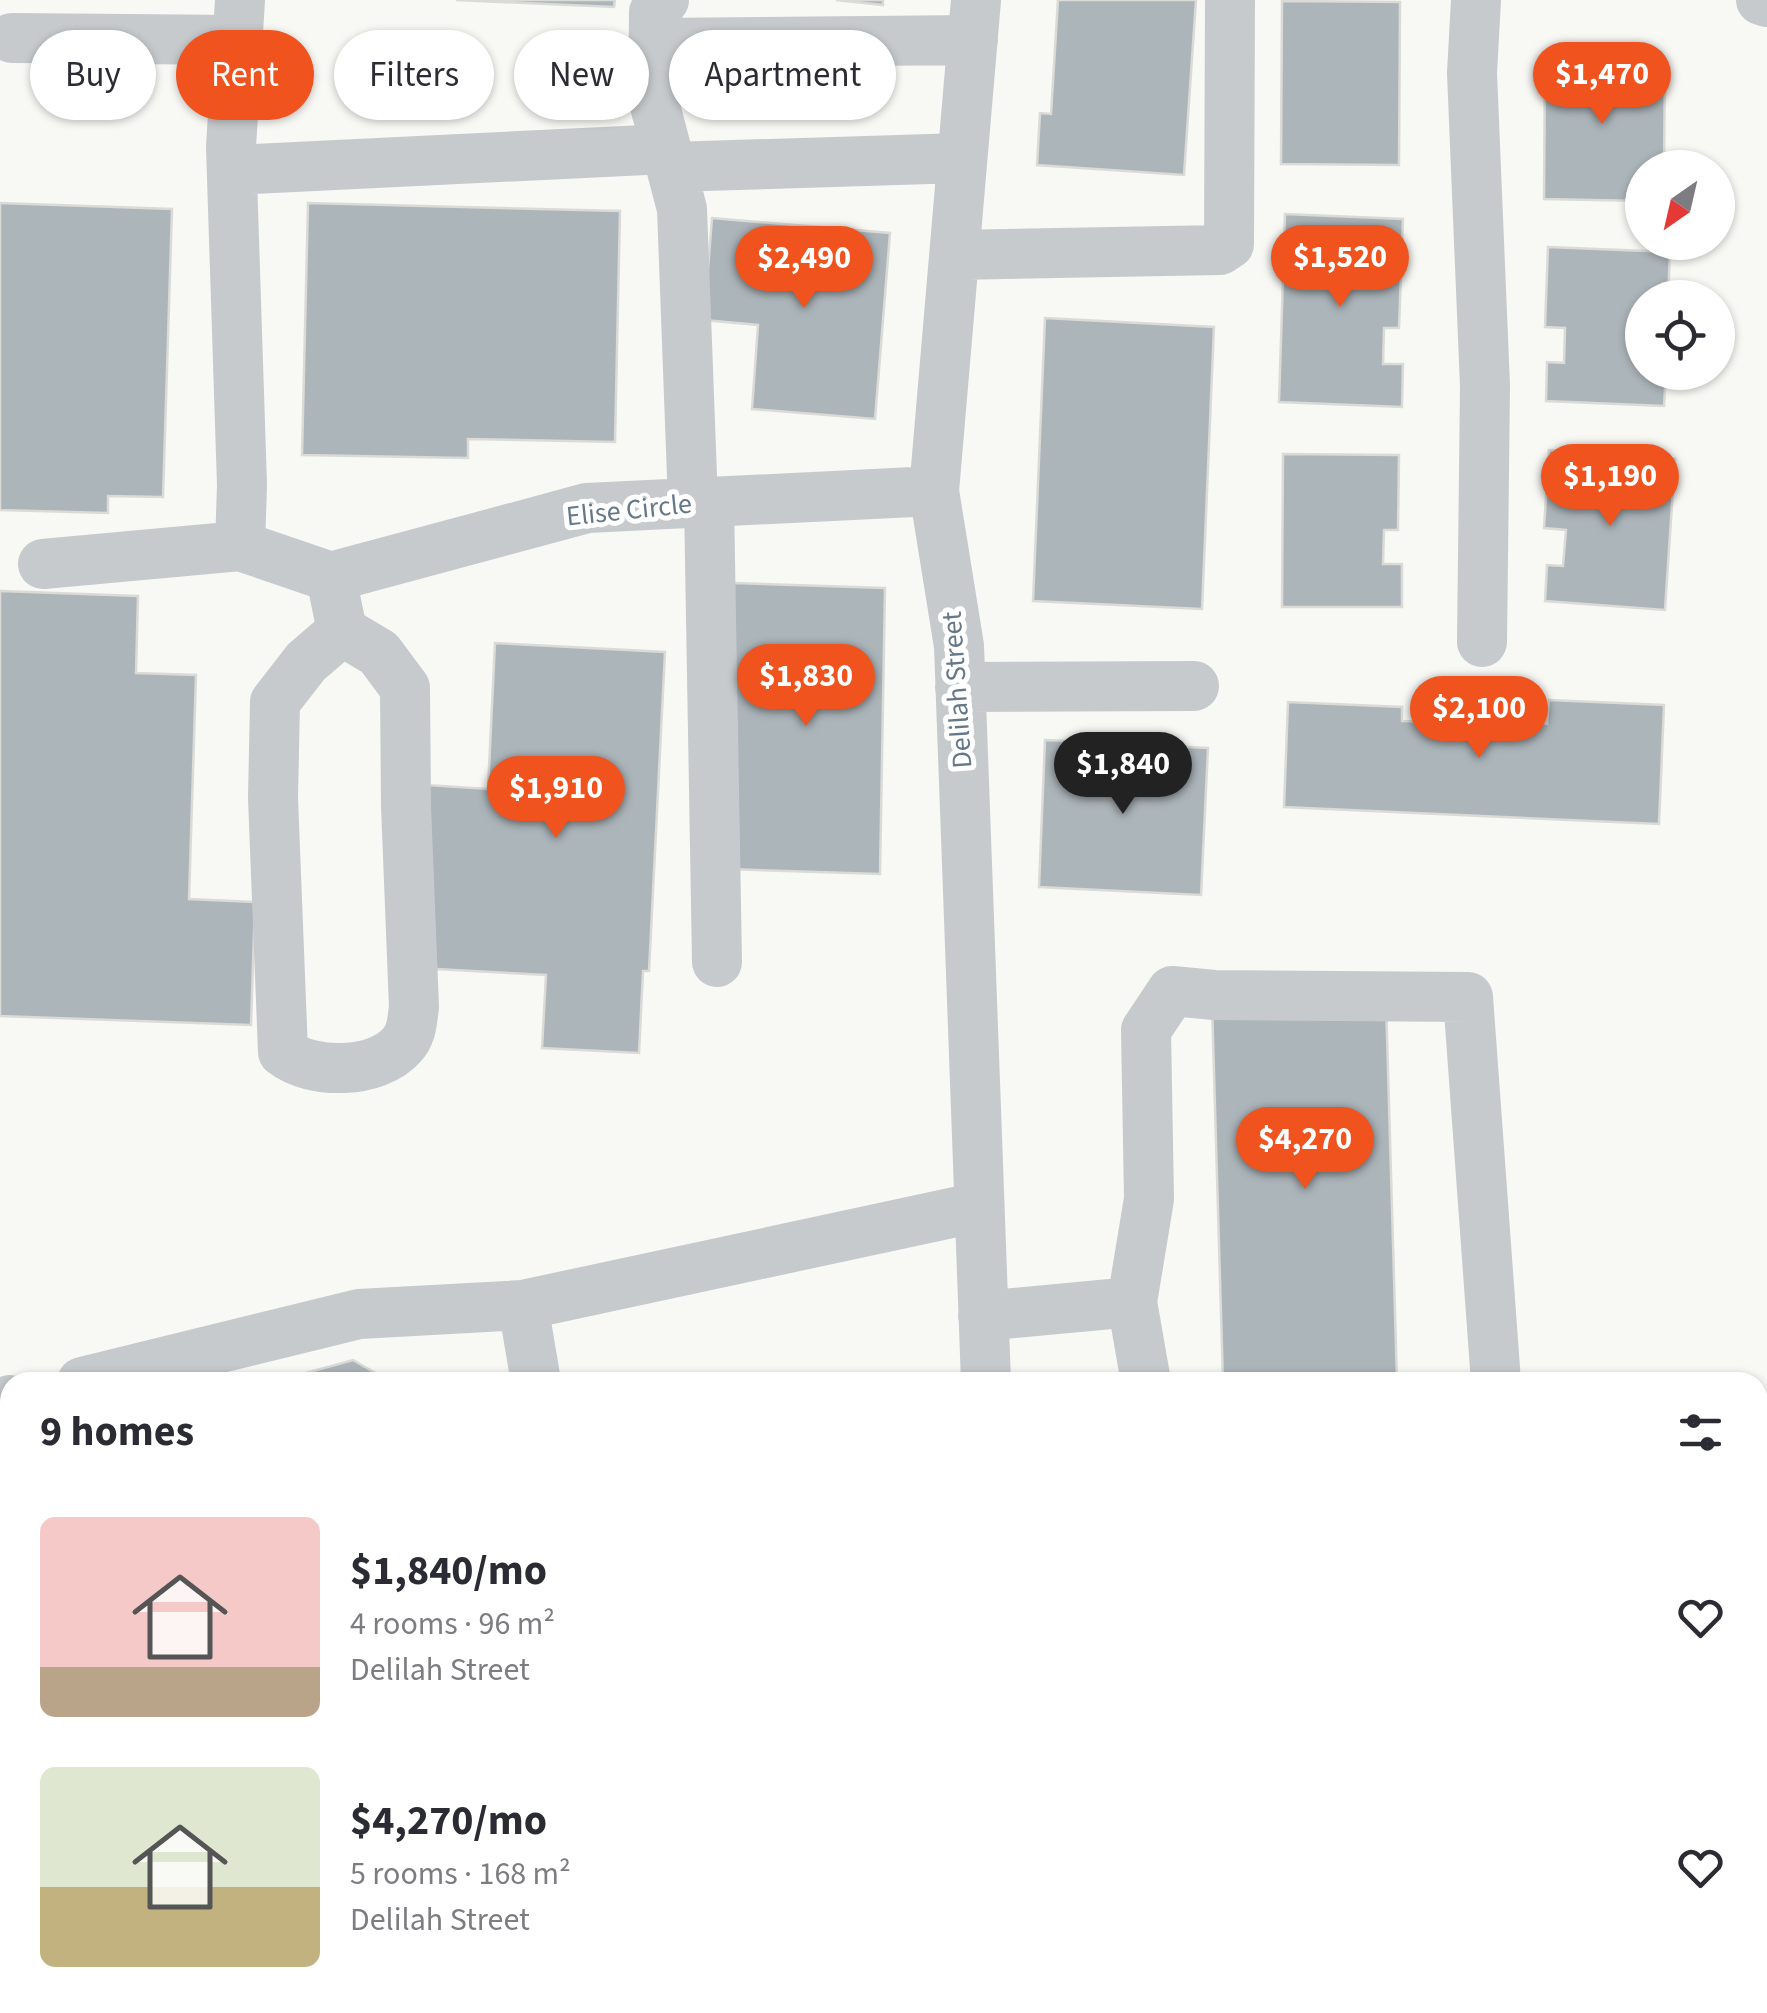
<!DOCTYPE html>
<html lang="en">
<head>
<meta charset="utf-8">
<style>
	:root { --surface:#fff; --page:#f2f2f3; --text:#2b2b33; --muted:#7c7c81; --accent:#f0531d }
	body { margin:0; font-family:"Source Sans 3",sans-serif; background:var(--page); color:var(--text); height:100vh; display:flex; flex-direction:column; font-size:38px; white-space:nowrap }
	* { box-sizing:border-box; margin:0 }
	p { font-size:32px; color:var(--muted) }
	.icon { flex:none; width:55px; height:55px; fill:none; stroke:currentColor; stroke-width:2; stroke-linecap:round; stroke-linejoin:round }
	.map { position:relative; flex:1; overflow:hidden }
	.details { position:absolute; left:0px; top:1372px; width:1768px; height:642px; display:flex; flex-direction:column; background:var(--surface); border-radius:30px 30px 0 0; box-shadow:0 2px 8px #0004 }
	.details>* { flex:none }
	.guide { position:absolute; left:30px; top:30px; width:1000px; height:90px; display:flex; gap:20px }
	.needle { width:65px; rotate:214deg }
	.tools { position:absolute; left:1625px; top:150px; display:grid; gap:20px }
	.tools a { display:grid; place-items:center; width:110px; height:110px; border-radius:50%; background:var(--surface); box-shadow:0 2px 8px #0004; font-size:50px }
	.price { position:absolute; translate:-50% -85px; padding:0 22px; border-radius:35px; background:var(--accent); color:#fff; font-size:32px; line-height:65px; filter:drop-shadow(0 2px 5px #0008) }
	.price::after { content:''; position:absolute; left:50%; top:60px; width:30px; height:22px; margin-left:-15px; background:inherit; clip-path:polygon(0 0,100% 0,50% 100%) }
	.price.selected { background:#222; color:#fff }
	ul { padding:0; list-style:none }
	li { display:flex; align-items:center; gap:30px; height:250px; padding:0 40px }
	li span { display:grid; place-items:center; flex:none; width:280px; height:200px; border-radius:15px; color:#555 }
	li>.icon { margin-inline-start:auto }
	span .icon { width:120px; height:120px; fill:#fffc; stroke-width:1 }
	li b { font-size:42px }
	h2 { display:flex; justify-content:space-between; align-items:center; height:120px; padding:0 40px; font-size:42px }
	.pill { padding:0 35px; border-radius:45px; background:var(--surface); box-shadow:0 2px 8px #0004; font-size:35px; line-height:90px }
	.pill.selected { background:var(--accent); color:#fff }
	.map>svg:first-child { display:block }
</style>
</head>
<body>
<div class="map">
<svg width="1767" height="2013" viewBox="0 0 1767 2013">
	<rect width="100%" height="100%" fill="#f8f8f5"/>
	<path fill="#acb5ba" stroke="#dadad7" stroke-width="2.5" d="M456,0H615L614,7Z
		M836,0H883V5Z
		M1058,0H1196L1184,175L1037,165L1040,113L1051,114Z
		M1282,1L1400,2L1399,165L1281,164Z
		M1545,59L1665,60L1664,168H1642V201L1544,199Z
		M0,203L172,209L163,497L108,496V513L0,510Z
		M308,203L620,211L615,442L468,439V458L302,455Z
		M1285,214L1403,219L1399,328H1384L1383,364H1403L1402,407L1279,402Z
		M712,218L890,233L875,419L752,409L758,325L704,320Z
		M1548,247L1670,252L1668,298H1642V372H1666L1664,406L1546,401L1547,362L1564,363L1565,328L1545,327Z
		M1045,318L1214,327L1202,609L1033,601Z
		M1549,450L1675,459L1665,610L1545,601L1547,565L1563,566L1566,530L1544,528Z
		M1283,454L1399,455L1398,530H1384L1383,564H1402V607H1282Z
		M734,583L885,588L880,874L727,869Z
		M0,591L138,596L136,673L196,675L189,899L255,902L251,1025L0,1016Z
		M495,643L665,652L649,971H643L639,1053L542,1048L546,975L418,968L427,785L488,789Z
		M1549,700L1664,705L1659,824L1284,807L1288,702L1402,707V721L1430,722L1432,702L1515,706V721L1547,724Z
		M1045,740L1208,748L1201,895L1039,887Z
		M1386,1000L1397,1382H1223L1212,1004Z
		M353,1360L391,1382H273Z
		M10,1457V1710L0,1704V1464Z
		M383,2005H654L649,2013H378Z
		M812,2005H1072L1068,2013H807Z
		M1246,2005H1297L1307,2011L1310,2005H1500L1495,2013H1241Z"/>
	<g fill="none" stroke-linecap="round" stroke-linejoin="round">
		<g stroke="#b8bcbf" stroke-width="58">
			<path id="highway" d="M0,2003L17,2013"/>
		</g>
		<path stroke="#c6cacd" stroke-width="50" d="M240,0L231,147L242,485L240,546L331,577
			M664,0L654,12L653,98L682,209L693,503
			M976,0L934,491L959,646L986,1382
			M1476,0L1472,73L1485,386L1482,642
			M1761,0L1767,2
			M12,38L240,40
			M654,43L973,40
			M671,167L962,158
			M232,170L666,149
			M955,255L1220,250L1229,244L1230,0
			M709,502L717,962
			M43,564L240,546
			M331,577L342,631L306,662L275,702L273,798L283,1052C312,1075 377,1074 402,1045C412,1034 412,1021 414,1007L406,806L405,688L379,653L342,631
			M331,577L587,508L934,491
			M960,687L1194,686
			M523,1305L536,1382
			M983,1316L1132,1302
			M82,1382L359,1314L523,1305L979,1207
			M1146,1382L1132,1302L1149,1199L1146,1030L1172,991L1214,995L1468,997L1496,1382
			M0,1403L10,1400
			M0,1741L10,1747
			M1672,2005L1689,2013
			M727,2013L731,2005
			M1147,2013L1152,2005
			M1600,2013L1605,2005"/>
		<use href="#highway" stroke="#fff" stroke-width="55"/>
	</g>
	<g text-anchor="middle" dominant-baseline="central" stroke-width="10" stroke-linejoin="round" paint-order="stroke">
		<g font-size="28" fill="#657888" stroke="#fff">
			<text transform="translate(629 510) rotate(-6)">Elise Circle</text>
			<text transform="translate(957 690) rotate(-94)">Delilah Street</text>
		</g>
	</g>
</svg>
<div class="tools">
<a><svg class="needle" viewBox="-14 -14 28 28"><path d="M0-13l5 13h-10z" fill="#e53935"/><path d="M0 13l5-13h-10z" fill="#7c7c81"/></svg></a>
<a><svg class="icon" aria-label="locate" viewBox="0 0 24 24"><circle cx="12" cy="12" r="6"/><path d="M12 2v4M12 18v4M2 12h4M18 12h4"/></svg></a>
</div>
<b class="price" style="left:1602px;top:127px">$1,470</b>
<b class="price" style="left:1340px;top:310px">$1,520</b>
<b class="price" style="left:804px;top:311px">$2,490</b>
<b class="price" style="left:1610px;top:529px">$1,190</b>
<b class="price" style="left:806px;top:729px">$1,830</b>
<b class="price" style="left:1479px;top:761px">$2,100</b>
<b class="price selected" style="left:1123px;top:817px">$1,840</b>
<b class="price" style="left:556px;top:841px">$1,910</b>
<b class="price" style="left:1305px;top:1192px">$4,270</b>
<div class="guide">
<a class="pill">Buy</a>
<a class="pill selected">Rent</a>
<a class="pill">Filters</a>
<a class="pill">New</a>
<a class="pill">Apartment</a>
</div>
<section class="details">
<h2>9 homes<svg class="icon" aria-label="filters" viewBox="0 0 24 24"><path d="M4 7h16M4 17h16"/><circle cx="9" cy="7" r="2"/><circle cx="15" cy="17" r="2"/></svg></h2>
<ul>
<li><span style="background:linear-gradient(#f6c9c9 75%,#b9a48a 0)"><svg class="icon" aria-label="home" viewBox="0 0 24 24"><path d="M3 11l9-7 9 7M6 9v11h12V9"/></svg></span><div><b>$1,840/mo</b><p>4 rooms · 96 m²</p><p>Delilah Street</p></div><svg class="icon" aria-label="heart" viewBox="0 0 24 24"><path d="M12 20l-8-8c-3-5 5-10 8-4 3-6 11-1 8 4z"/></svg></li>
<li><span style="background:linear-gradient(#dfe7d0 60%,#c2b280 0)"><svg class="icon" aria-label="home" viewBox="0 0 24 24"><path d="M3 11l9-7 9 7M6 9v11h12V9"/></svg></span><div><b>$4,270/mo</b><p>5 rooms · 168 m²</p><p>Delilah Street</p></div><svg class="icon" aria-label="heart" viewBox="0 0 24 24"><path d="M12 20l-8-8c-3-5 5-10 8-4 3-6 11-1 8 4z"/></svg></li>
</ul>
</section>
</div>
</body>
</html>
